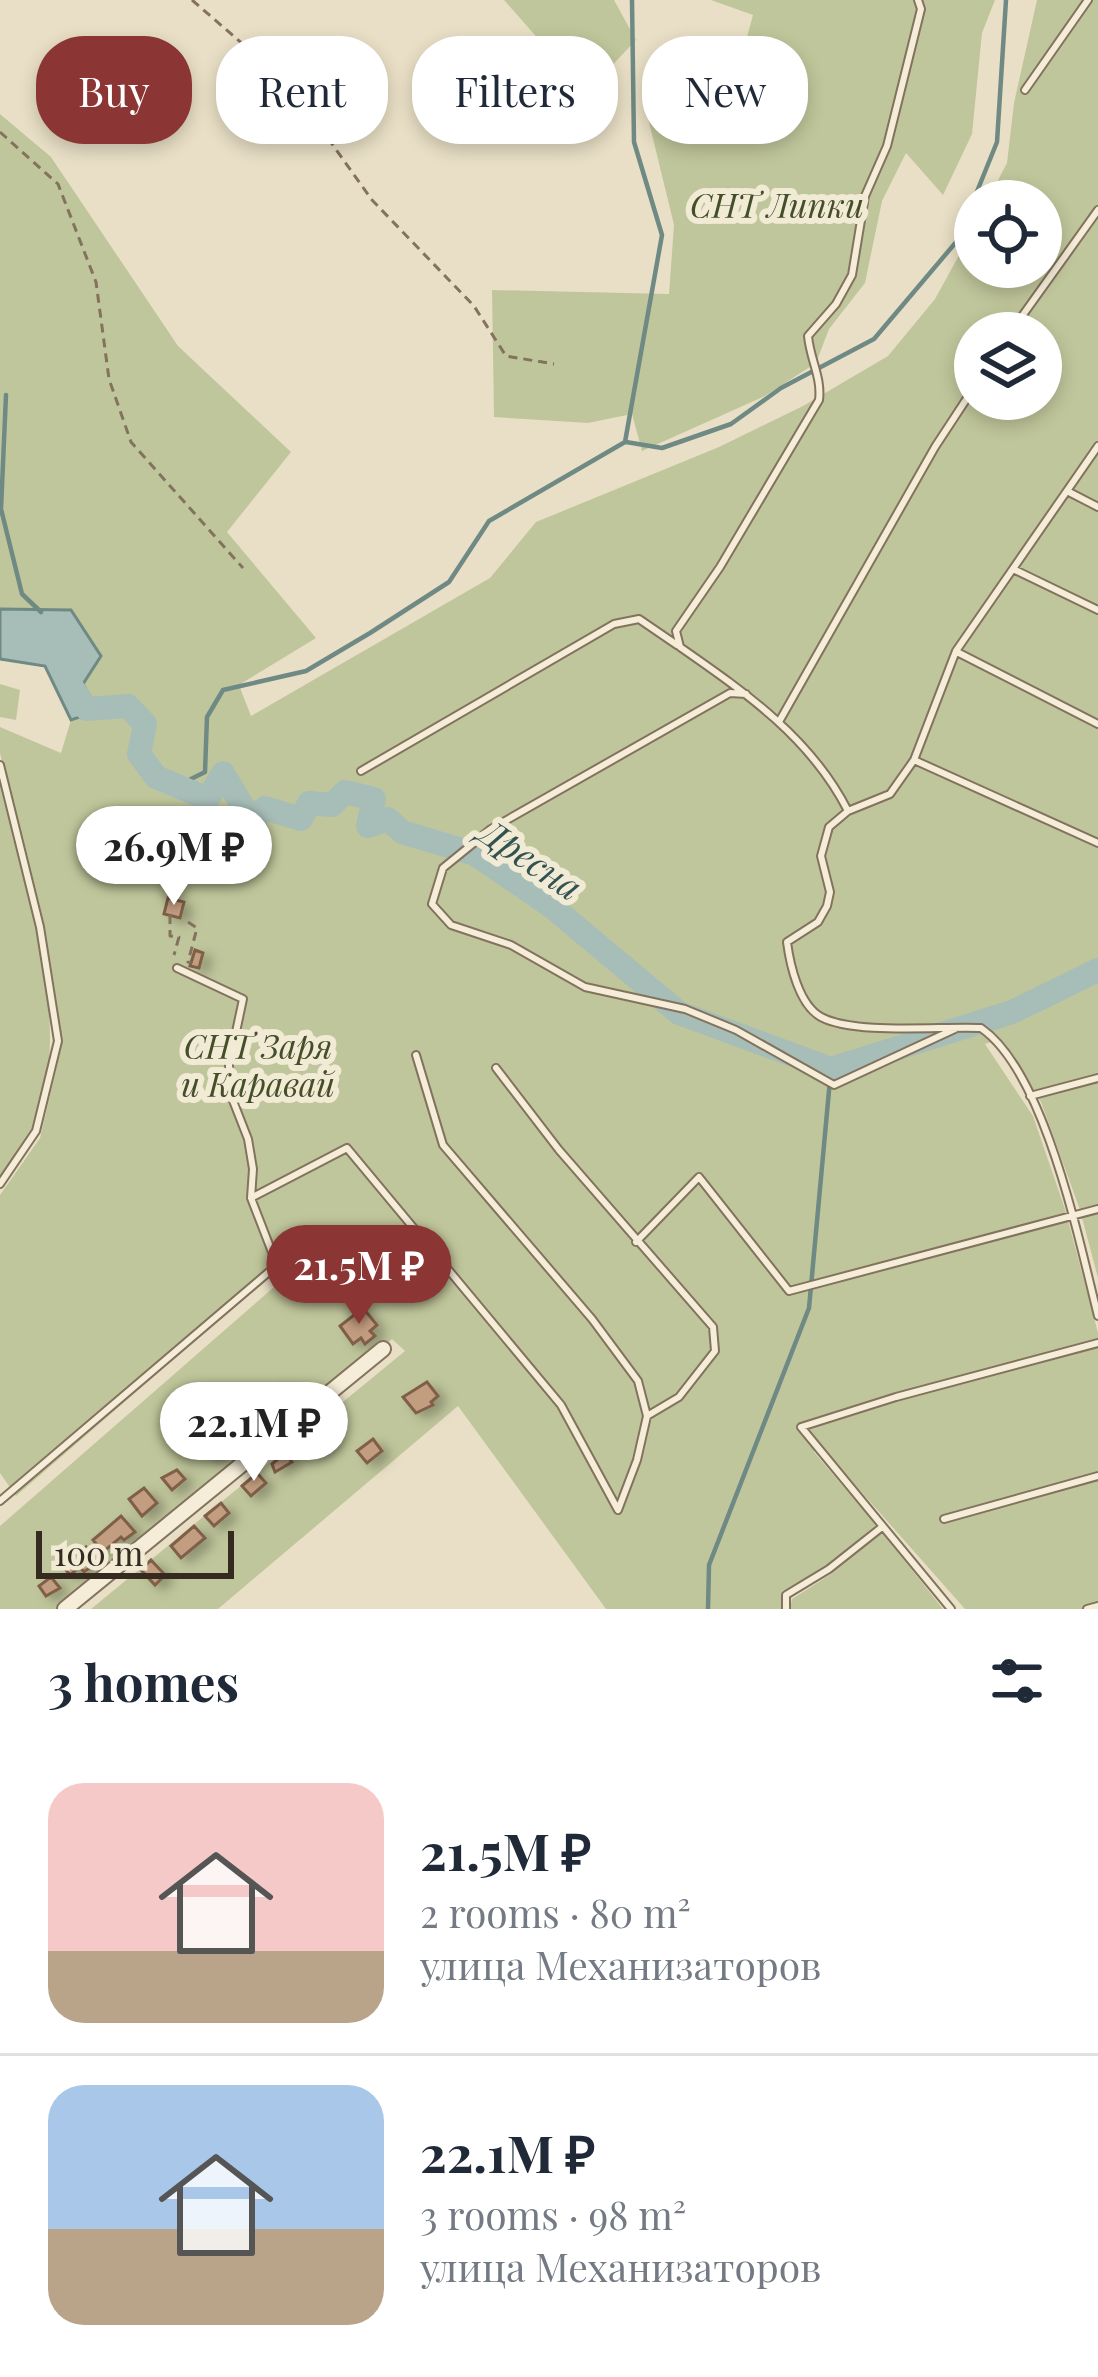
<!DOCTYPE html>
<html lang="en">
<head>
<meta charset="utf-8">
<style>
	:root { --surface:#fff; --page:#f2f2f3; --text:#1f2937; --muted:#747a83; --line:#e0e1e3; --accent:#8b3634 }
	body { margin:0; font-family:"Playfair Display",serif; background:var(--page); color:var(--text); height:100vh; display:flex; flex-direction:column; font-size:45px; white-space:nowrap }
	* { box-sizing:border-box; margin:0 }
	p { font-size:39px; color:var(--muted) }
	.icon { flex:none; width:66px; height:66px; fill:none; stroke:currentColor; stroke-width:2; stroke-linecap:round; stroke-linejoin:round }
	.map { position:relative; height:1609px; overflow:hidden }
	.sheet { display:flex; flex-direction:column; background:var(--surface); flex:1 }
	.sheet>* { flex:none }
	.banner { position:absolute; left:36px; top:36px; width:1026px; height:108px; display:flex; gap:24px }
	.fabs { position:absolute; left:954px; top:180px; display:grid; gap:24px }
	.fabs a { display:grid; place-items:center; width:108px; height:108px; border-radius:50%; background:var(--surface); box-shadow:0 6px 18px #0003; font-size:60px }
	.scale { position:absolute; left:36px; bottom:30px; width:198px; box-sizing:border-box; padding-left:12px; border:6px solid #342a20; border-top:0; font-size:33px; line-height:42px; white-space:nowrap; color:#342a20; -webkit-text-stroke:9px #f1ead5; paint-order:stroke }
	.price { position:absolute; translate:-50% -102px; padding:0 27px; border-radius:42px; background:#fff; color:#222; font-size:39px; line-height:78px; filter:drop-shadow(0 3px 6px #0008) }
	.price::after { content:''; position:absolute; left:50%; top:72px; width:36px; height:27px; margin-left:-18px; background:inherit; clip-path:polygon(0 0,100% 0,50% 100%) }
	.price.on { background:var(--accent); color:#fff }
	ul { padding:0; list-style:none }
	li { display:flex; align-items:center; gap:36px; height:300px; padding:0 48px }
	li+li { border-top:3px solid var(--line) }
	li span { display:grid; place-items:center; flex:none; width:336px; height:240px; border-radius:36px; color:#555 }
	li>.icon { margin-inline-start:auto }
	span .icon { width:144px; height:144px; fill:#fffc; stroke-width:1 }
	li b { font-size:51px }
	h2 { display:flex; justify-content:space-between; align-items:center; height:144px; padding:0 48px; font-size:51px }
	.pill { padding:0 42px; border-radius:48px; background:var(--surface); box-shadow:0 6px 18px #0003; font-size:42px; line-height:108px }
	.pill.on { background:var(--accent); color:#fff }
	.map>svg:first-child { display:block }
</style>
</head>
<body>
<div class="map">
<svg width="1098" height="1609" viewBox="0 0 1098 1609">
	<defs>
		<filter id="shadow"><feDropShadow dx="8" dy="5" stdDeviation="6" flood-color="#0004"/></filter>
	</defs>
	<rect width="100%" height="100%" fill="#e9dfc6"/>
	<path fill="#c0c69b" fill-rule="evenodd" d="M504,0H614L636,40L586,93Z
		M711,0H995L982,33L972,134L943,195L906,153L882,201L865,283L829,329L816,363L765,396L642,451L632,414L588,423L494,417L492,290L669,294L674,225L646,110L716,120L739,67L753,15Z
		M1037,0H1098V1278L1080,1210L1041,1102L1000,1039L985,1044L1033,1116L1065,1209L1098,1333V1609H965L818,1443L814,1452L876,1525L829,1566L782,1591L781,1609H606L458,1406L218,1609H91L405,1351L392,1339L66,1609H0V1526L298,1266L288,1260L16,1496L0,1473V1195L40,1138L62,1044L45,937L0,753V727L61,753L71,720L97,711L83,684L70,610L0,609V114L51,157L178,346L291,452L227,532L316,638L239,685L251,716L490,578L536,522L719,447L803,406L888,356L935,299L975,226V267H1041V201H987L1007,163L1014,103ZM975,333H1041V399H975Z
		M0,684L20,690L16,720L0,717Z
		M0,782C26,880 78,1038 31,1135C23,1151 10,1166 0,1181Z
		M882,1532L943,1609H790L792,1599L831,1574Z"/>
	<path fill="#a7bdb7" stroke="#6f8a84" stroke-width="3" d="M0,609L71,610L101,656L83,684L98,711L71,720L45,666L0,659Z"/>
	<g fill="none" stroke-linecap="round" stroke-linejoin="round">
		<path stroke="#6f8a84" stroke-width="4.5" d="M6,395L1,509L22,594L41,612
			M626,442L662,448L731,424L781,388L874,339L957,241L997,142L1006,0
			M177,786L205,772L207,717L223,690L306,671L370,633L449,582L489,521L625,442L662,235L634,142L632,0
			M708,1609L709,1565L809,1308L831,1069"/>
		<path stroke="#a7bdb7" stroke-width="24" d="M74,690L87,709L128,706L145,724L139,754L156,777L208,799L223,773L252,822L265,808L301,819L309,803L332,805L345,792L374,799L368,826L388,819L402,832L475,854L551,906L679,1013L831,1069L1012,1012L1098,970"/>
	</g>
	<path fill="#c39d80" stroke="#7f5e46" stroke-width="3" filter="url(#shadow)" d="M168,898L184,902L180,918L164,914Z
		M195,950L203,953L199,968L190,966Z
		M363,1308L377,1325L370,1331L375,1336L365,1344L361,1338L353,1344L340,1326Z
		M427,1382L438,1396L431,1402L433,1405L416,1413L403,1397Z
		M278,1384L286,1393L276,1402L279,1405L275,1409L264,1397Z
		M256,1401L266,1413L247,1429L237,1416Z
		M317,1421L331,1438L316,1451L305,1431Z
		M222,1428L230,1436L227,1439L230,1443L212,1458L201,1446Z
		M373,1439L382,1451L367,1463L357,1451Z
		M285,1453L292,1462L275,1472L272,1464Z
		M177,1470L185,1479L172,1490L162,1478Z
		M257,1473L266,1483L251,1496L242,1486Z
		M144,1488L157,1503L142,1516L129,1499Z
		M221,1503L229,1513L214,1526L205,1516Z
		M121,1516L135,1532L124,1540L121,1537L103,1552L93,1540Z
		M194,1526L205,1538L181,1558L171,1546Z
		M86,1547L93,1557L88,1560L92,1566L84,1572L80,1567L70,1575L62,1565Z
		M151,1560L165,1575L155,1585L141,1570Z
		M51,1577L60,1588L46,1596L39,1586Z"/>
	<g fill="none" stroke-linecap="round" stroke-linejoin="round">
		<g stroke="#82725e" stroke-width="10">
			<path id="service" d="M1025,90L1088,0
				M1010,333L1098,210
				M1098,446L956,651L914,760L890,794L848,811L829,827L821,856L830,892L827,906L818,922L787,942C790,965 799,1005 821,1017C855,1035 941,1026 981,1028C1045,1072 1079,1241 1098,1316
				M1067,491L1098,507
				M1013,569L1098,610
				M957,652L1098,724
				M746,694L730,693L491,829L443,868L432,904L451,925L511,945L585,987L685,1009L736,1030L834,1085L957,1028
				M780,720L935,447L975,386
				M914,760L1098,843
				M0,765L40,927L58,1041L36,1131L0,1184
				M361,771L614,624L639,619L677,645
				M848,811C811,738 746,693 680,647L676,631L720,567L819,400C822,378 810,359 808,336L836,304L852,275L865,196L887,146L921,9L918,0
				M496,1068L559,1150L713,1327L715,1351L679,1397L647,1416
				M1030,1096L1098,1078
				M251,1198L347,1148L561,1405L618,1510L637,1460L647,1416L638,1381L592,1319L443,1145L416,1055
				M636,1242L699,1177L789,1291L1098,1209
				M0,1501L277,1265L251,1198L253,1169L248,1139L230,1093L229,1065L243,999L177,968
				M944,1519L1098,1476
				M786,1609V1595L829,1569L882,1527
				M951,1609L801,1427L896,1397L1098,1343
				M1087,1609L1098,1606"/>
		</g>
		<g stroke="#82725e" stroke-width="18">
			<path id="minor" d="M65,1609L383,1349"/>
		</g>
		<path stroke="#82725e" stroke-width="3" stroke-dasharray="9 6" stroke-linecap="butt" d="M192,0L290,85L372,200L474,306L506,356L554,364
			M0,132L58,184L96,282L109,379L131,442L243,568
			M170,915V936L179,937L174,955
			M188,922L197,928L188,962L191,963"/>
		<use href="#service" stroke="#f5edd8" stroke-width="6"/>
		<use href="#minor" stroke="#f5edd8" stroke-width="14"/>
	</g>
	<g text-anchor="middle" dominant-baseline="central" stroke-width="12" stroke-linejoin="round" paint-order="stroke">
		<g font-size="33" font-style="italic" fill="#444e29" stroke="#f1ead5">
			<text x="777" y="204">СНТ Липки</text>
			<text x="258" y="1045">СНТ Заря<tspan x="258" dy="38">и Каравай</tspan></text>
		</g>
		<g font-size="36" font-style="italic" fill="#315251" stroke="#f1ead5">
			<text transform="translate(532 858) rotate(34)">Дресна</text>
		</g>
	</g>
</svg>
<div class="fabs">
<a><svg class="icon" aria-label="locate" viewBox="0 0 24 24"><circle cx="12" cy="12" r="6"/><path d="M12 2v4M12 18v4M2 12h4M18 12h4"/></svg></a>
<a><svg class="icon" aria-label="layers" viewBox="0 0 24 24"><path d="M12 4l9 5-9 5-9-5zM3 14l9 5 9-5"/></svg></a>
</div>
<div class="scale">100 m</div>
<b class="price" style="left:174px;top:908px">26.9M ₽</b>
<b class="price on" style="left:359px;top:1327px">21.5M ₽</b>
<b class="price" style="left:254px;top:1484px">22.1M ₽</b>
<div class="banner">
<a class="pill on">Buy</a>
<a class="pill">Rent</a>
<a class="pill">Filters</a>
<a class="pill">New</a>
</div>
</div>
<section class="sheet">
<h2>3 homes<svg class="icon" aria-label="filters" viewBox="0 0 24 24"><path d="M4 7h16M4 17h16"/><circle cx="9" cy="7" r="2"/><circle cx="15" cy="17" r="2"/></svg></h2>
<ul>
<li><span style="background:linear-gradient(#f6c9c9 70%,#b9a48a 0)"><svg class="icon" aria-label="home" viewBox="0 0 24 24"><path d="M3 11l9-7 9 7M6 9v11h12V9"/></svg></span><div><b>21.5M ₽</b><p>2 rooms · 80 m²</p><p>улица Механизаторов</p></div></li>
<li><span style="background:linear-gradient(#a9c7e8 60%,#b9a48a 0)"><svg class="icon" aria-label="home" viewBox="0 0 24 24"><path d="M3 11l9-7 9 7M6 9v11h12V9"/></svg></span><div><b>22.1M ₽</b><p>3 rooms · 98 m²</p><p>улица Механизаторов</p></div></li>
</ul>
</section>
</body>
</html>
